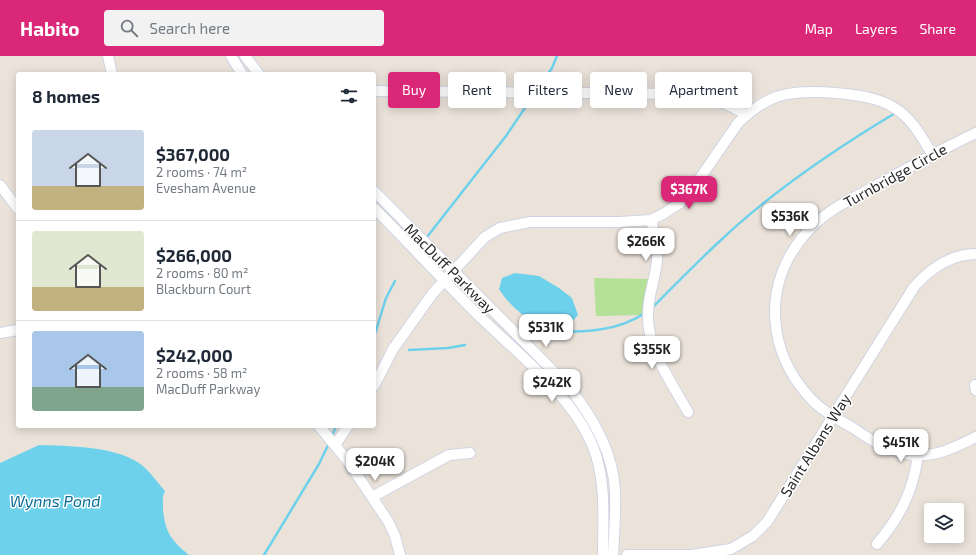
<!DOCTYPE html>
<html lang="en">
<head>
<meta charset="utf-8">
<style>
	:root { --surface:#fff; --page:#f2f2f3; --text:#1f2937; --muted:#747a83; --line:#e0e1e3; --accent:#db2777 }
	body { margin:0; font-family:"Exo 2",sans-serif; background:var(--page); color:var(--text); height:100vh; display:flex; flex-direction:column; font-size:15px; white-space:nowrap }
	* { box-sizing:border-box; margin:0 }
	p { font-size:13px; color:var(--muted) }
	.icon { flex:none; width:22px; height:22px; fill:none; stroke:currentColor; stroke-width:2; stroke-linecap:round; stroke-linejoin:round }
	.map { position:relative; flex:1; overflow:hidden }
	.drawer { position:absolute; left:16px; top:16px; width:360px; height:356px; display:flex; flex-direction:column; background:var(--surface); border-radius:4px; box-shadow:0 2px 10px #0003 }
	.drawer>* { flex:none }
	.guide { position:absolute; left:388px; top:16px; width:380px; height:36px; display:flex; gap:8px }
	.controls { position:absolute; left:924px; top:447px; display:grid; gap:8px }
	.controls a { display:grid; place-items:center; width:40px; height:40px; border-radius:4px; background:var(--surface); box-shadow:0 2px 10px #0003; font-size:20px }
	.price { position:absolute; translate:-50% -34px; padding:0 9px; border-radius:8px; background:#fff; color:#222; font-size:13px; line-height:26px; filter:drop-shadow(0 1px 2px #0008) }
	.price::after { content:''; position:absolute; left:50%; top:24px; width:12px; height:9px; margin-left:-6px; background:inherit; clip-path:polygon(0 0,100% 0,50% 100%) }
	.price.selected { background:var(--accent); color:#fff }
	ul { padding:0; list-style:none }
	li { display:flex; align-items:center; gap:12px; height:100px; padding:0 16px }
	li+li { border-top:1px solid var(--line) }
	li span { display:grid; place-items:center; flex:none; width:112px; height:80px; border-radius:4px; color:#555 }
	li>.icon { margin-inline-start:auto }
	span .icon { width:48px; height:48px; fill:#fffc; stroke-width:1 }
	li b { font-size:17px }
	h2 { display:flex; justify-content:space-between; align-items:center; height:48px; padding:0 16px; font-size:17px }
	.tag { padding:0 14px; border-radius:4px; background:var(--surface); box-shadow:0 2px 10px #0003; font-size:14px; line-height:36px }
	.tag.selected { background:var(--accent); color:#fff }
	header { display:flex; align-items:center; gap:24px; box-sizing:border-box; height:56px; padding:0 20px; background:var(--accent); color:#fff }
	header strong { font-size:19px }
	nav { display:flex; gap:22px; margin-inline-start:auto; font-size:14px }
	.search { width:280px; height:36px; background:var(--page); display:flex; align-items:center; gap:10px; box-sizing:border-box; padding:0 14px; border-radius:4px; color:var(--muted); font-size:15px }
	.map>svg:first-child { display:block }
</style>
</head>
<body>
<header>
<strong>Habito</strong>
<div class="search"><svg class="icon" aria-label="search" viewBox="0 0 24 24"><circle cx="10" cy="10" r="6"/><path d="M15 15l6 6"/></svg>Search here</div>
<nav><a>Map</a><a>Layers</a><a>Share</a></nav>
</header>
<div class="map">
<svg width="976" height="499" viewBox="0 0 976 499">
	<rect width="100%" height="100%" fill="#ebe3da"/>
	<path fill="#b4e197" d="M594,222L651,223L645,259L596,260Z"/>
	<path fill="#6ed1ec" d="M515,217L539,220L559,232L572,242L578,259C575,262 572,266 569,268C544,282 511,253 499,233L502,222Z
		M39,389C68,390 114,390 139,407C149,414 157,426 165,435C162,441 163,446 163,453C165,476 171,484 189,499H0V407Z"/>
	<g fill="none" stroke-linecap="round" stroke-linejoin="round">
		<path stroke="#6ed1ec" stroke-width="2.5" d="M540,30L552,12L557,0
			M427,181L506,80L531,43
			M652,252C675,229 697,206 721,184C774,134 835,93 897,56
			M522,278L532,276C572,275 610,280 645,257
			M374,281L386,242L395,225
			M409,294L448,292L465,289
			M332,380L336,370
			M264,499L319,408L329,387"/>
		<g stroke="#d0d4e2" stroke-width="12">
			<path id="minor" d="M108,0L112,18
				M231,0L242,18
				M245,0L259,18
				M374,35L680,38C709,41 721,44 747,59
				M976,77C942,93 910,111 877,129C852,143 826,154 807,176C761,227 766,297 813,345C824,356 839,364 853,372C870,384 892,397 913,399C937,401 955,391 976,381
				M0,129L18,153
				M374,135L566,328C592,359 613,394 615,435C616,456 614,478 613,499
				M374,152C409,187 443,224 478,259C519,299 578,343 596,399C606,432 603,465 603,499
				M651,164C654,177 658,189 657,203C656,222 647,241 648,261C648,295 672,327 688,356
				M0,277L18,274
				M975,329L976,334
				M374,330L393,293L433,237L485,181L500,172L530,166H619L651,164L663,158L680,147L696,128L738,67C749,56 761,47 776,41C803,32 869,36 893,51C912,62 921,80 932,98
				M319,370L347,404L388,465L395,480L400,499
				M335,389L348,370
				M372,441L449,399L470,397
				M877,488C900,461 914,434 918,398
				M627,499H692L731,493L753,480L767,466L914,231C930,213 951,198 976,198"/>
		</g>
		<use href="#minor" stroke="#fff" stroke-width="10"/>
	</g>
	<g text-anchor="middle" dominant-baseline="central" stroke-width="3" stroke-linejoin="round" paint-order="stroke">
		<g font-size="15" fill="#292929" stroke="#fff">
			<text transform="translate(895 119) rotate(-29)">Turnbridge Circle</text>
			<text transform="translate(450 212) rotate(45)">MacDuff Parkway</text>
			<text transform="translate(815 389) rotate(-58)">Saint Albans Way</text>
		</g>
		<g font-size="16" font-style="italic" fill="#0f6e97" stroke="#fff">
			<text x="55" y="444">Wynns Pond</text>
		</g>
	</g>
</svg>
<div class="controls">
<a><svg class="icon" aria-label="layers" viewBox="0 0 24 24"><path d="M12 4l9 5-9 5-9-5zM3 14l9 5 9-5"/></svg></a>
</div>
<b class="price selected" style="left:689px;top:154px">$367K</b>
<b class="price" style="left:790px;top:181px">$536K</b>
<b class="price" style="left:646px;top:206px">$266K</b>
<b class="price" style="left:546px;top:292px">$531K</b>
<b class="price" style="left:652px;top:314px">$355K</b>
<b class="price" style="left:552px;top:347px">$242K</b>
<b class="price" style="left:901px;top:407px">$451K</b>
<b class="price" style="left:375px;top:426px">$204K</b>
<div class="guide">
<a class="tag selected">Buy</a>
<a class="tag">Rent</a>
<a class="tag">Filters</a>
<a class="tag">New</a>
<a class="tag">Apartment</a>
</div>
<section class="drawer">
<h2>8 homes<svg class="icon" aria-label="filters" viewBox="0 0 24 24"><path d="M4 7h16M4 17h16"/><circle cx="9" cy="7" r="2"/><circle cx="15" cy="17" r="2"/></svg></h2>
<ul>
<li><span style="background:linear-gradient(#c9d6e8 70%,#c2b280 0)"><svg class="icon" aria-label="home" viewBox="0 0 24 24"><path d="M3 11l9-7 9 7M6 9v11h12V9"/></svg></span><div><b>$367,000</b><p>2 rooms · 74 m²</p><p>Evesham Avenue</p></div></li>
<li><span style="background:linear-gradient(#dfe7d0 70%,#c2b280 0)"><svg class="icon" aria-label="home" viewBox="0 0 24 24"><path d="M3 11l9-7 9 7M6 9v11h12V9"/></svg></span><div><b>$266,000</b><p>2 rooms · 80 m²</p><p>Blackburn Court</p></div></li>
<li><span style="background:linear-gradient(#a9c7e8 70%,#7fa58c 0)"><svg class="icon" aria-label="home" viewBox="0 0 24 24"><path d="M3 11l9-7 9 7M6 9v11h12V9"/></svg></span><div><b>$242,000</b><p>2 rooms · 58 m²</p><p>MacDuff Parkway</p></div></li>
</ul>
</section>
</div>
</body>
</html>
